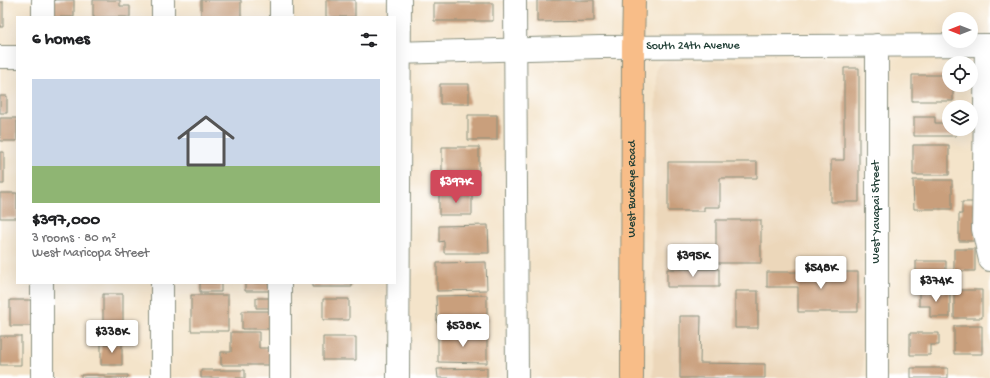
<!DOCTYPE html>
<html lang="en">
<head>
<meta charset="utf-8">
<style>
	:root { --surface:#fff; --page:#f6f6f6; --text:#202124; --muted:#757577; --line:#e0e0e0; --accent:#d1495b }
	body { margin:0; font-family:"Gochi Hand",sans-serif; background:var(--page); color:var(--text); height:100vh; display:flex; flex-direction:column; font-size:15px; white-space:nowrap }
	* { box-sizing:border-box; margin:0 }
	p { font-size:13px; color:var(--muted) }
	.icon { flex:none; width:22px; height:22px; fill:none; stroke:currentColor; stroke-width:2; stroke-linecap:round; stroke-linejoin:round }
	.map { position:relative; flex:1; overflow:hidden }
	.details { position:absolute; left:16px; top:16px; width:380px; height:268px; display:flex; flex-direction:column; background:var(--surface); border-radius:0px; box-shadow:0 4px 16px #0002 }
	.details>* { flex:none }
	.needle { width:26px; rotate:270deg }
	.buttons { position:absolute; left:942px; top:12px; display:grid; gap:8px }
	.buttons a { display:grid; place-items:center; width:36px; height:36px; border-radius:50%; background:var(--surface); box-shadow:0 4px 16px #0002; font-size:20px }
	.price { position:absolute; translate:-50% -34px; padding:0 9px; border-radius:4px; background:#fff; color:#222; font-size:13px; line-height:26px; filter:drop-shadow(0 1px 2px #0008) }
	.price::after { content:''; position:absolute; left:50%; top:24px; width:12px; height:9px; margin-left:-6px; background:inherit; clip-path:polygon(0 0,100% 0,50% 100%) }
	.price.active { background:var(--accent); color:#fff }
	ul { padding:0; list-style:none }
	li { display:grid; align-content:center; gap:8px; height:212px; padding:0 16px }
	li+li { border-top:1px solid var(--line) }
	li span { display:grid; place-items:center; height:124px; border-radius:0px; color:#555 }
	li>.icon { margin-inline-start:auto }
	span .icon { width:72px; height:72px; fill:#fffc; stroke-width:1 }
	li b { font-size:17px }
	h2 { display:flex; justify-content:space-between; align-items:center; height:48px; padding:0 16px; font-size:17px }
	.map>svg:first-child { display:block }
</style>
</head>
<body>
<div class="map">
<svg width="990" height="378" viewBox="0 0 990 378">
	<rect width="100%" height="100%" fill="#fff"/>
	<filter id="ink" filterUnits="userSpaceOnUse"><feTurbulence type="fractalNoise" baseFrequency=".025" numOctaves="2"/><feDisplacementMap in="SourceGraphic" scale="8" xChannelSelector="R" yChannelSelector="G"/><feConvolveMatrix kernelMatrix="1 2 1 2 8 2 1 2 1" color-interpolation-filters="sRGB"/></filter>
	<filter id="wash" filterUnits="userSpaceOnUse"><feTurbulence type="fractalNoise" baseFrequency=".012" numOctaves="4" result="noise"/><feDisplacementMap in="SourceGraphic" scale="16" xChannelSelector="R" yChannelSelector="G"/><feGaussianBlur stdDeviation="0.9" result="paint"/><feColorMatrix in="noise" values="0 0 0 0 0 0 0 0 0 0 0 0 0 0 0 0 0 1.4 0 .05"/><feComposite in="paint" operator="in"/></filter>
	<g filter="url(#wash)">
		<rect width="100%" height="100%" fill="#f4e4ca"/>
		<path fill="#ecd7ba" d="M853,60L861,63L865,69L863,378H653L656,70L658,65L663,62Z"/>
		<g id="blocks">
			<path fill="#c99f7c" d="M51,0H74V17H51Z
				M93,0H120V6H130V17H93Z
				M201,0H241V17H201Z
				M326,0H355V17H326Z
				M537,0H594V21L537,22Z
				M0,2H3V27H0Z
				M434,3H493V21H434Z
				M844,68H859V202H831V160H844Z
				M912,75H949V85H953V101H912Z
				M440,84H469V104H440Z
				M0,96H7V113H0Z
				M468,115H497V140H468Z
				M914,117H935V123H949V129H956V136H914Z
				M0,118H17V141H0Z
				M913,145H949V175H913Z
				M442,147H479V175H442Z
				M0,152H4V184H0Z
				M668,162H757V178H720V207H704V211H668Z
				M913,180H952V209H914Z
				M0,193H17V218H0Z
				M439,193H472V215H439Z
				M962,202H976V241H959V214H962Z
				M716,220H761V263H716Z
				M488,225L489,253H444V241L439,242V226Z
				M954,249H975V271H954Z
				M916,261H946V283H916Z
				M486,262L487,290L437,291V263Z
				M667,269H719V287H667Z
				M767,272H858V312H798V287H767Z
				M200,283H221V292H200Z
				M245,283H274V291H245Z
				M312,283H352V287H312Z
				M954,290H982V318H954Z
				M735,291H758V328H735Z
				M919,292H950V317H930V306H919Z
				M103,294H123V328H103Z
				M191,295H228V331H191Z
				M487,295V322L437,323L436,296Z
				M256,298H271V308H256Z
				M323,299H349V320H323Z
				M10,300H33V326H10Z
				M242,311H271V329H242Z
				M680,316H701L700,363L765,364V378H680Z
				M954,326H982V354H954Z
				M231,332H259V348H272V365H221V352H231Z
				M910,333H939V345H930V355H910Z
				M438,334H487V363L438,362Z
				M0,336H21V365H0Z
				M323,337H356V360H323Z
				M101,344H122V365H101Z
				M487,368V378H438L437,369Z
				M911,368H948V378H911Z
				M201,370H245V378H201Z
				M81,375H128V378H81Z"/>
		</g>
	</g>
	<g filter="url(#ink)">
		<use href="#blocks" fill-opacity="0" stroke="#8a907f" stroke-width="1"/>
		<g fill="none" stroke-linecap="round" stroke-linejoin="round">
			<g stroke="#8a907f" stroke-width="24">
				<g id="minor">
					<path d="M281,0V17"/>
					<path d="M515,0L517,378"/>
					<path d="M43,17V0"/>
					<path d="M163,17V0"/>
					<path d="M986,45L983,229L990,260"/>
					<path id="s1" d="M395,53L600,47L990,45"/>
					<path d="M0,57H17"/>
					<path d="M42,378V283"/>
					<path d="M162,378V283"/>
					<path d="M280,378V283"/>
					<path d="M398,378L400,0"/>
					<path d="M877,378V45"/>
				</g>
			</g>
			<g stroke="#8a907f" stroke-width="24">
				<g id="major">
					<path id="s2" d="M632,378L633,47L634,0"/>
				</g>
			</g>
			<use href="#minor" stroke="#fff" stroke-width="22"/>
			<use href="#major" stroke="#f8bd88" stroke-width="22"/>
		</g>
	</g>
	<g text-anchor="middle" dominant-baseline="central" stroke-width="3" stroke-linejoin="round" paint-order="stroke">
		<g font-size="12" fill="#1f3d34" stroke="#fff">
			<text stroke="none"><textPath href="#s1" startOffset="298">South 24th Avenue</textPath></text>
			<text stroke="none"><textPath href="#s2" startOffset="189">West Buckeye Road</textPath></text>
			<text transform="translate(877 212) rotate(-90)">West Yavapai Street</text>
		</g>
	</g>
</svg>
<div class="buttons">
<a><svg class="needle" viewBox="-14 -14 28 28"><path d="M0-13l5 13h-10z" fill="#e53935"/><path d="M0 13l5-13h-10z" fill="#757577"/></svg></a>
<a><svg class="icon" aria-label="locate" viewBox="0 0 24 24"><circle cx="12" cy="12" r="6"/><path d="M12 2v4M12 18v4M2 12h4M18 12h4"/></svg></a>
<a><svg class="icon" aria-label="layers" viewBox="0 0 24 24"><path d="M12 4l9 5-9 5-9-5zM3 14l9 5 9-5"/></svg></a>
</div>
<b class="price active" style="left:456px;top:204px">$397K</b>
<b class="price" style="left:693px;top:278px">$395K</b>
<b class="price" style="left:821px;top:290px">$548K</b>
<b class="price" style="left:936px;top:303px">$374K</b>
<b class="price" style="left:463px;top:348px">$538K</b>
<b class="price" style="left:112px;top:354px">$338K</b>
<section class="details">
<h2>6 homes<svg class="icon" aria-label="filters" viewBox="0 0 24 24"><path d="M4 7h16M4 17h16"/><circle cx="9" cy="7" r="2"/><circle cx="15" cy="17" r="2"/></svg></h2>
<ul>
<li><span style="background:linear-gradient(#c9d6e8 70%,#8fb573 0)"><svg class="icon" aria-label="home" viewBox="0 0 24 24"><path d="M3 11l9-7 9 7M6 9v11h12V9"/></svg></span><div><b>$397,000</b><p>3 rooms · 80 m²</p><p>West Maricopa Street</p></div></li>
</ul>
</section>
</div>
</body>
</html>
